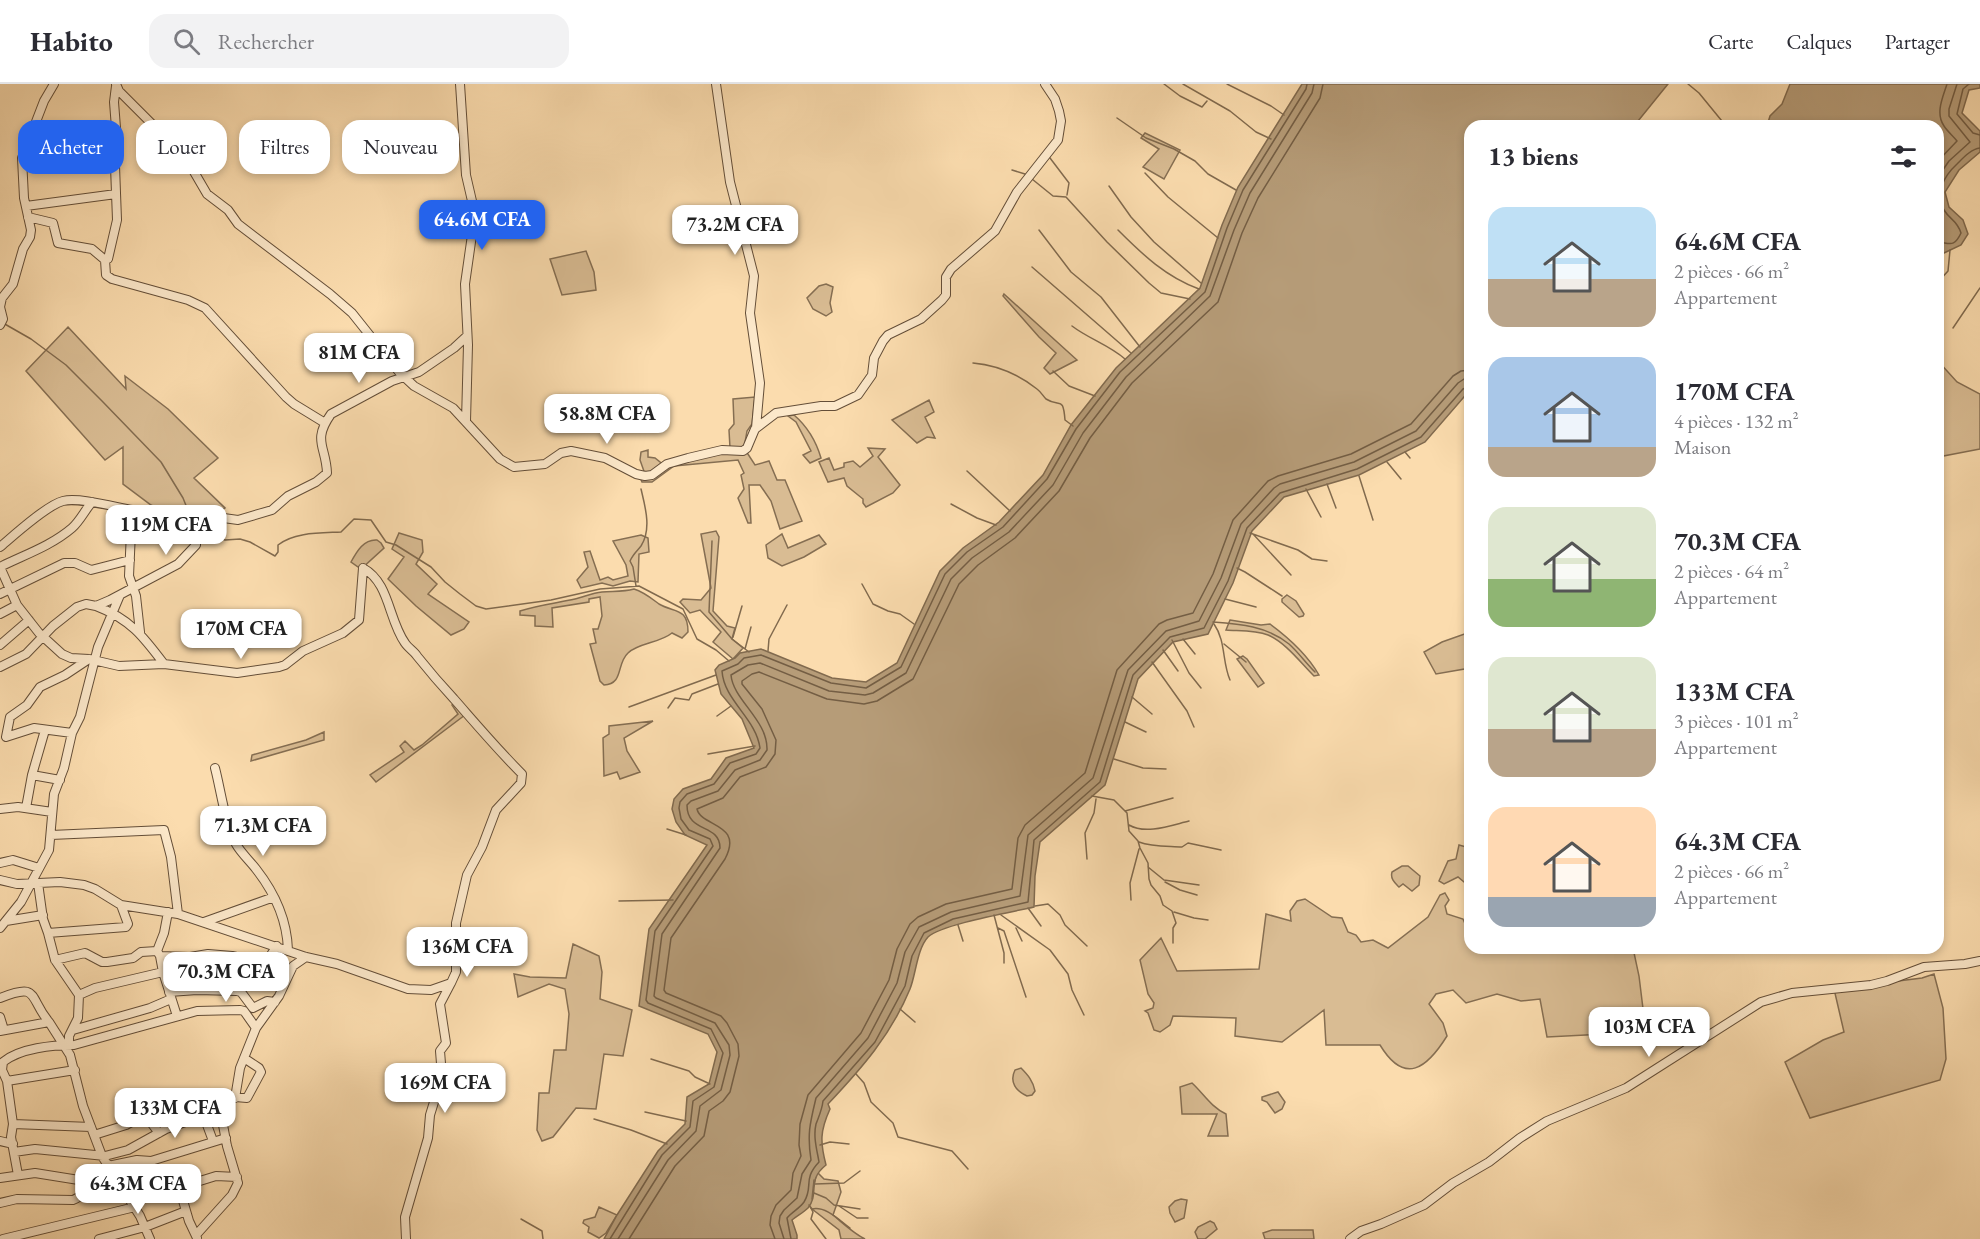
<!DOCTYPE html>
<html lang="fr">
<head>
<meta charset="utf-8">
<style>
	:root { --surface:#fff; --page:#f2f2f3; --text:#2b2b33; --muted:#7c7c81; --line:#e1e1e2; --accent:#2563eb }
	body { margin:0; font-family:"EB Garamond",serif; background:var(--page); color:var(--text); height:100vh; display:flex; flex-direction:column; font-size:22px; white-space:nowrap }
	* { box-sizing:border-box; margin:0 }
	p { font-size:20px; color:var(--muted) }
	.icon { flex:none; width:33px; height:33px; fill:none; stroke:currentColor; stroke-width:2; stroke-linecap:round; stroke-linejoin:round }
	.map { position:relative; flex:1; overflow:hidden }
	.panel { position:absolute; left:1464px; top:36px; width:480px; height:834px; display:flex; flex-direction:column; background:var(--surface); border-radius:18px; box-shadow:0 3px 9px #0003 }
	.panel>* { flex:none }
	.guide { position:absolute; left:18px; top:36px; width:570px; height:54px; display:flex; gap:12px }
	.price { position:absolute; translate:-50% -51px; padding:0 14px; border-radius:12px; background:#fff; color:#222; font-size:20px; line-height:39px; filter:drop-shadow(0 2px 3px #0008) }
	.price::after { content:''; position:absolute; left:50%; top:36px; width:18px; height:14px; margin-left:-9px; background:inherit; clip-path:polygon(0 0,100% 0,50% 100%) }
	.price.selected { background:var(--accent); color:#fff }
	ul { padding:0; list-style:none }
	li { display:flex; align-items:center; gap:18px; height:150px; padding:0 24px }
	li span { display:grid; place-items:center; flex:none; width:168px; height:120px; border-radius:18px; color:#555 }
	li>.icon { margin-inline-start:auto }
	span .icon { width:72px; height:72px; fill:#fffc; stroke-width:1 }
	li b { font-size:26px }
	h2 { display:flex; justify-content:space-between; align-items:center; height:72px; padding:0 24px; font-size:26px }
	.tag { padding:0 21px; border-radius:18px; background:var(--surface); box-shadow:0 3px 9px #0003; font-size:21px; line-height:54px }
	.tag.selected { background:var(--accent); color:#fff }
	header { display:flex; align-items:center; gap:36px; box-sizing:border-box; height:84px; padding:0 30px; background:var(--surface); border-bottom:2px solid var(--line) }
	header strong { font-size:28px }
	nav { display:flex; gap:33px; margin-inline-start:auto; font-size:21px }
	.search { width:420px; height:54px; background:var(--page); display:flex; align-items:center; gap:15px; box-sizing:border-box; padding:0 21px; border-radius:18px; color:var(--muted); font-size:22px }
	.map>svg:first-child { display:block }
</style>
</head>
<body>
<header>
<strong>Habito</strong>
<div class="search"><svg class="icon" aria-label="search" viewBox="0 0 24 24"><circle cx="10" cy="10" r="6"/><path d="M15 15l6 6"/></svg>Rechercher</div>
<nav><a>Carte</a><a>Calques</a><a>Partager</a></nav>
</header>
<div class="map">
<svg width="1980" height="1155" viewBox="0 0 1980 1155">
	<rect width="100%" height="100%" fill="#fbdcae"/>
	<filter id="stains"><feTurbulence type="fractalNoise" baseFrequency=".00333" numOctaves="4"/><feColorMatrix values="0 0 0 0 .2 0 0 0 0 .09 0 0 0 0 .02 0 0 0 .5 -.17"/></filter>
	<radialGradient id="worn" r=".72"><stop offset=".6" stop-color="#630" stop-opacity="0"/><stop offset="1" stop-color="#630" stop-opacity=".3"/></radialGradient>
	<path fill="#d9bc93" stroke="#856e52" stroke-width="1.5" d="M1145,49L1180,66L1164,95L1143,83L1159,65L1141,54Z
		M586,167L594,188L596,206L562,211L550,175Z
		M826,200L833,203L830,219L832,228L826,232L813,225L807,214L819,202Z
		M1004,210L1077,276L1050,290L1044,284L1056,269L1039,253L1003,212Z
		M68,243L126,305L125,292L168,325L218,374L194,394L225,424L193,445L151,421L123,400V363L105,376L26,287Z
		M1938,277L1957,298L1980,310V365L1938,373Z
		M755,313L752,340L747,347L744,364L755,381L769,377L777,396H785L802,437L780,445L771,417L760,401H749L751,439H748L738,414L744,405L741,391L744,389L738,376L674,382L652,398H642L640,393H646L640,376L641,368L648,366V373L655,374L665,382L730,364L729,346L734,340L733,315Z
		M929,316L934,328L925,333L935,354L927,353L917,359L892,336Z
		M794,331C808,343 816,357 821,374L810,379L803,371L811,367L796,338L788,332Z
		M868,364L885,365L878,373L900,401L893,409L866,423L863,419V415L847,402L844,394L828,398L819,378L829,374L834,386L844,383V379L853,377L860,383L873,372Z
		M716,447L719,453L713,527L727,542L735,544L732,555L743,564L733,575L713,558L721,548L700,526L690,529L680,518L683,515L701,516L711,504L701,450Z
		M399,449L422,456L423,468L416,480L437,500L428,510L469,538L464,545L451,551L416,522L388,495L404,473L392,465Z
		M782,450L788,464L819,451L826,460L804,473L782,482L768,474L766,461Z
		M641,451L648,454L649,468L639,470L638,498L630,497L613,502L602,499L581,504L577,496L588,483L584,468L590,467L600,496L608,493L613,496L628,492L626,481L613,457Z
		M377,456L381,459L384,464L361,485L351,478C357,467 364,455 377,456Z
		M634,505C644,508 651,514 659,520C674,529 688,523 688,548L682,554L672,549C660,559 638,559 628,569C616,580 624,600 604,601L600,597L590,560L596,559L593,545H598L602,532L600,513L589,515V518L552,524L553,543L535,542V532L520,531V527C538,521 557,519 575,515C584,513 592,509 602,508C613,507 623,508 634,505Z
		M1287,511L1296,517L1304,530L1303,532L1299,533L1282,518V515Z
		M1230,536L1261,541L1270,540C1289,554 1307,570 1319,591L1314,592C1300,578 1286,559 1268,551C1255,546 1239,547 1226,546Z
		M1470,548V584L1436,590L1424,568L1442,558Z
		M1243,572L1247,575L1264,599L1258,603L1237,575Z
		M454,618L465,631L376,698L370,691L404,668L400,662L405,657L414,666L422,661L458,630L452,621Z
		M653,637L624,654L627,667L640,688L620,695L617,688L604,692L603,654L609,650V642Z
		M324,648V656L251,677L252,671L306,656Z
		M1459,761L1466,763L1470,762V796L1464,798L1458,793L1444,800L1439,797L1448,777L1456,775Z
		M1402,782H1408L1420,792L1419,801L1412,807L1403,800L1399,803C1395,799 1390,795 1392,788Z
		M1445,809L1449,816L1445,822L1447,830L1463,835L1470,851V864H1633L1639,892L1645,941L1605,950L1547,953L1540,915L1521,917L1497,910L1466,919L1453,906L1436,910L1429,920L1443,939L1447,952C1427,984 1405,1002 1380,961H1326L1324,926L1282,958L1235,952L1236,934L1173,932L1170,941L1160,948L1154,946L1148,929L1145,927L1153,924L1154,919L1148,910L1140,876L1161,854L1177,887L1259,885L1266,830L1291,837L1290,827L1297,817L1305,815L1332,833L1342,834L1348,848L1356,851L1361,858L1373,856L1388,864L1428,833L1440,811Z
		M573,860L599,872L602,888L600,915L632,926L623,972L604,970L596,1025L576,1024L553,1053L542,1057L537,1046L539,1009H549L554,966H566L569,930L565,905L549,900L518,913L514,890L530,893L566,894Z
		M1934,890L1943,924L1946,975L1940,996L1810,1034L1785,978L1823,956L1844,948L1834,905L1922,894Z
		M1021,984C1028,991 1033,997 1035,1007L1032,1011L1027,1012C1016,1007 1009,998 1015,986Z
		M1192,999C1204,1010 1211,1023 1226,1030L1228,1052H1208L1217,1030H1182L1180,1003Z
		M1278,1008L1285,1018L1282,1025L1275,1029L1267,1018L1262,1016V1013Z
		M817,1088L824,1095L838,1097L841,1108L833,1131C844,1140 853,1149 865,1155H841L839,1146L812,1125L809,1121Z
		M1181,1115L1187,1116L1184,1134L1175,1138L1170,1129L1169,1123L1175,1117Z
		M599,1123L617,1131L606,1149L599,1154L588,1148L589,1143L583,1139L584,1136L595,1133Z
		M1210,1137L1214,1139L1217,1145L1205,1155H1198L1195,1148L1198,1143Z
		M1272,1146H1313L1314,1155H1265L1263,1149Z"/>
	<path fill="#b69c78" stroke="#816a4e" stroke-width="1.5" d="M1302,0H1668L1634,42H1470V306L1425,358L1359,391L1284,413L1252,447L1233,499L1208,550L1173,558L1138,595L1105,701L1040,758L1035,792L1034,823C1013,828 942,840 928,853C917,865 916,890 910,905C891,951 862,984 828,1020L830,1025C820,1047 820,1058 826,1081C806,1097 820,1109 808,1124C804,1128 797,1132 792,1136L797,1151V1155H604L617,1131L658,1067L685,1040L687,1013L709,1000L717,968L708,950L639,922L649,845L707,761L685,751L676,738L672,725L674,715L683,705L711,695L726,674L754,664L742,635L721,610L715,586L719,581L735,574L740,569L761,565L832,594L866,598L897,579L940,487L963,464L999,438L1043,391L1071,341L1116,284L1200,204L1222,141L1238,103Z
		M1790,0H1980V4L1969,6L1962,29L1980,47V68L1959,86L1945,108L1949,123L1963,136L1968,150L1961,161L1944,169L1938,161V42H1767L1770,32L1782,20Z"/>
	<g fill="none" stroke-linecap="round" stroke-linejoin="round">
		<path stroke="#745e44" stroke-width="1.5" d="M1969,0L1963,5L1957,30L1973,49L1980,51
			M1938,77L1957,57C1953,52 1948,48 1944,42C1935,29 1943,13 1947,0
			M1938,93L1949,77L1970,58L1949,32V25L1957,0
			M1938,158C1950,159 1954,164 1961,149C1957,136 1950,136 1944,126C1934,110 1944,92 1957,80C1963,74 1971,65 1980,64
			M610,1155L662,1071L690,1043L693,1017L714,1003L723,969L711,945L648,919L646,916L655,847L713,762L710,755L689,746L681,735L679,724L680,718L687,710L714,700L730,679L756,670L760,664C756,634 724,617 722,587L738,580L744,574L761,571L831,599L866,604L901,583L945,490L967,468L1003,443L1047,395L1076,345L1120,288L1205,208L1227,144L1243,106L1306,5L1307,0
			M618,1155L668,1076L696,1047L700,1022L721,1006L730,971L729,961L715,939L656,914L654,912L662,850L720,764C720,739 687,750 687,721L691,717L718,707L735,686L760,676L767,666C768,636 733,616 731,591L748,581L760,579L829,607L865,611L873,609L906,589L951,495L972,474L1009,448L1053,401L1083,349L1126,293L1210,212L1234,146L1250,109L1312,9L1314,0
			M629,1155L675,1082L704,1052L709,1027L723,1017L730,1008L739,972L738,960L727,939L721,932L666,909L664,906L671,854L725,775C744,739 701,743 697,725L723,714L740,693L766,683L775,670L776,656L762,625L742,600V597L752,590L759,588L827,615L864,620L877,617L913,595L959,500L978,481L1015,454L1059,407L1090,354L1132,299L1218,218L1242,149L1258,114L1320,14L1323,0
			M775,1155L770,1141L771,1132L776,1121L791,1106L793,1089L801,1072L799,1061L800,1040L808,1011L861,949L889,896L897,865L910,840L918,833L946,820L1012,805L1018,754L1025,741L1085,689L1117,586L1159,540L1167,536L1193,529L1213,490L1233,436L1268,397L1278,392L1351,370L1411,340L1453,292L1461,287L1470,286
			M784,1155L779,1139L780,1132L784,1126L797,1114L802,1090L811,1076C807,1050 810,1039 816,1014L868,954L897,899L905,868L919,843L951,828L1020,812L1028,751L1093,694L1128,586L1166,547L1199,537L1221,494L1241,440L1274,404L1280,400L1354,378L1416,347L1458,299L1464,295H1470
			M791,1155L787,1134C792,1128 800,1124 804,1118C814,1102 802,1096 819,1078C817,1066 813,1053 816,1040C819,1032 822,1026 823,1017L875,958L905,902L912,872L924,849L953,835L1028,818L1034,756L1100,698L1133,591L1170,553L1204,544L1228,497L1247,444L1280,409L1357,385L1421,353L1463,305L1470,302"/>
		<path stroke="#816a4e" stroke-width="1.5" d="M1164,0L1180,12L1202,23L1207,17
			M1183,0L1230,27L1256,48L1271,55
			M1227,0L1271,22L1284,31
			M1688,0L1699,9L1726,42
			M1117,34L1146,54L1174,65L1195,77L1208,90L1236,106
			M1050,74L1069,99L1067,111
			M1012,86L1025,90
			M1145,89L1168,113L1218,154
			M1032,95L1053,112L1066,113L1107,158L1149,199L1161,209L1190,215
			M1109,102L1131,133L1154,158L1201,199
			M1039,146L1071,188L1101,213L1140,263
			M1118,146C1143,171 1166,193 1199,205
			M1032,183L1131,269
			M1938,198L1948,187L1950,166
			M3,239L31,255L66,281L102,317L161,378L183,414L187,424L198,430
			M1072,242C1089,255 1109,261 1125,275
			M1953,244L1980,204
			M973,279C996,281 1018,290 1037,305C1041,308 1043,312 1046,315C1060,324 1063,311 1065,336L1073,342
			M1053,287L1069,302L1095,312
			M1405,368L1410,374
			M1387,378L1401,395
			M967,387L1010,427
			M1359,392L1373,436
			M1467,393L1470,381
			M1327,400L1336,424
			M1306,405L1321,433
			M951,420L977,434L996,441
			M207,436L216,452L225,456L240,455L250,458L275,472L278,468V461C294,448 321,449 341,448L354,435L371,436L386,458L396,461L431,483L445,498L460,510L476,522L486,525L551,516L600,505L639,502L683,525L697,555L716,566L729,577
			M1250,449L1298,466L1312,475L1327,477
			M1253,450L1291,491
			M712,457L709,528L732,555L749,568
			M1237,484L1245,488L1282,512
			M862,500L873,520L888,527L900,530L914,540
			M636,502L633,483L630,477C633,470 637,467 641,462C652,445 645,422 641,405
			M1225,515L1256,523
			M1213,538C1240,540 1267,542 1289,560C1298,568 1306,579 1315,588
			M1214,540C1226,557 1222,578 1230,596
			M733,553L742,522
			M1183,555L1195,570
			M1172,556L1189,589L1201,604
			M1224,560L1246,578
			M745,565L751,543
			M1163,566L1178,587
			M768,567L769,555L787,521
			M1152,578L1187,627L1194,643
			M1132,613L1152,630
			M629,623L716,591
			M668,624L675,614L689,616L692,610L718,600
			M717,632L731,622
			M1125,638L1146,648
			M708,670L755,662
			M1114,675L1143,684L1166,685
			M1092,712L1114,716L1127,729L1129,747L1138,757L1140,764L1148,779L1149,795L1151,801L1160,812L1163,821L1172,827L1176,839L1173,844V859
			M1125,727L1173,714
			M1129,741C1146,751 1172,741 1189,737
			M667,745L686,751
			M1139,758C1152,763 1168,762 1182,763L1188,759L1221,766
			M1087,775L1085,749L1094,729L1096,715
			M1148,783L1164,796L1199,801
			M1165,798L1180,806L1197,811
			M1131,816L1130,799L1139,765
			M619,817L673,816
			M1035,822L1048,820L1060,831L1065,841L1087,862
			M1028,824L1041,842
			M1174,828L1194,834L1208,836
			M994,831L1004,869V879
			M1001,831L1050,866L1068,890L1072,906L1084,931
			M958,841L963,857
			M998,844L1004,847L1026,913
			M1016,844L1022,857
			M900,925L915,938
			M651,975L689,987L695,993L710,1000
			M856,990L864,999L871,1018L893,1039L898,1053L952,1067L968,1085
			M645,1028L686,1037
			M594,1035L631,1046L667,1060
			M820,1061L830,1058L849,1060
			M815,1100L844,1099L860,1087
			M814,1109L826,1114L834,1121L860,1125
			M812,1115L814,1096
			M809,1121L813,1128L811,1135L826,1155
			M839,1122L857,1134H868
			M812,1125C826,1122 839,1136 850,1144
			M521,1135L542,1147L543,1155"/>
		<g stroke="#644e38" stroke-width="10">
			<path id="minor" d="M116,0L119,7L162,50L201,74L193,86L207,110L228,126L238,140L330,210L352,229L399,288L414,302L453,324L500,375L514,383L545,380L561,369L571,367L605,374L636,390L645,392L652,391L667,380L688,374L722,366L743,367L747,364L755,345L776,329L821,322H835L858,311L872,291L874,274L883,257L888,251L921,235L942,216L946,211V193L951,185L995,147L1017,108L1058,56L1061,37L1059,27L1055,15L1045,0
				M460,0L466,91L475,130L465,200L468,261L466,337
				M716,0L730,98L754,192L750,229L760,299L756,344
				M116,2L114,18L117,57L115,82L117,136L108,175L105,176L106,191L112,195L188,216L205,224L286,313L294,320L325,339
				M26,122L116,110
				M28,133L53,139L58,159L92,165L105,176
				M0,241L3,235L0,223L2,214L13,200L23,165L30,153L31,146L24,114L22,74L44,17L54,0
				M132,429C158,424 173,425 196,437
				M0,463C13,452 47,421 63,417C79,413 115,423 132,426L129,492L136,512L140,548
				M0,483L17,521L39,549L62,570L71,574L89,575L119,582L164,580
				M0,483C24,471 51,462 72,444C80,437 85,426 92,418
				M0,510L64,479H75L91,486L130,476
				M96,522C130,535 143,552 164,580L237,589L279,583L285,581L303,567L343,549L359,536L363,484
				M0,530L17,521
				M0,561L29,536
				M0,583L26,570L53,542L77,523L86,520L96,522L110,516L178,480L196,461V437L202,431L238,436L272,426L288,412L316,398L327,389C326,362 312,357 331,330L392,297L419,288L454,264L467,252
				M72,649L34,644L6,653L10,633L27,621L40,603L65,591L89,575
				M215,684C221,707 225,740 236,760C241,769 250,777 256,785C274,808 287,836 288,866
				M32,691L45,646
				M26,724L32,691L60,696
				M0,725L18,723L52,728
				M51,751L164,746L171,773L178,830
				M0,779L13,776L39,784
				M0,796L17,800L60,798L84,801L95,805L121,821L178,830L306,873L337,880L408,905L431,906L451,899L456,888V839L467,791L482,763L496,726L521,699L522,690C498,666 476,640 454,615C441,601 429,587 417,572C414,567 408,564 405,559C388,535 390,499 363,484
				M38,799L43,835L48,849
				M168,828L164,849L157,867L160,872L190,873L208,870L232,872L259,878L268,875L277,862
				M6,837L43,831
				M204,838L274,813
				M0,844L21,818L49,766L54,710L64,684L72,649L80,633L98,563L120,511
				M55,876L85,869L102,878H107L133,874L141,868L157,867
				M163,888L177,932
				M169,908L197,906L237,907L241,908L253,924L267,917L275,918
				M79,911L95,904L163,888L160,872
				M0,914C40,898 28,913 49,938
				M0,933L4,946
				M73,946L150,924L171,915
				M0,947L49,938L70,971L83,1022L102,1072L140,1132L150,1155
				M69,961V952L78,934L79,911L55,876L48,849L126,843L128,840L121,821
				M75,986L7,997L2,986L3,978C20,964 53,961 74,961L197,927L240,926L244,927L256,944
				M7,997L13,1040L11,1053L18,1091
				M235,1014L240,984L256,944L279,912L293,882L306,873
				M203,1030L213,1057
				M13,1040L91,1043
				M94,1051L126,1041L137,1035L149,1036L159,1049
				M0,1057L13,1060
				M14,1068L35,1065L105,1072L128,1066L166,1045L199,1033L218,1015L224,1012L247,1014L261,988L259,984L244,974
				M0,1094L35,1089L85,1097L95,1092L108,1082L137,1076L151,1077L226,1054
				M179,1103L189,1137L197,1154
				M132,1118L216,1092L237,1093
				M0,1119L17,1115L73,1116C82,1113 84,1106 85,1097
				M196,1151L232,1111L238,1099L227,1062L218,1015
				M3,1155L135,1123
				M99,1155L145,1143L186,1127
				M406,1155L405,1133L428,1054L430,1031L442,992L440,967L446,959L440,920L451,899
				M1350,1155L1361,1147L1381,1140L1424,1121L1453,1099L1489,1078L1520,1054L1547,1037L1626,1004L1761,918L1792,909L1871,901L1887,897L1924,883L1965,880L1980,877"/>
		</g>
		<use href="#minor" stroke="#fce8ca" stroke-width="8"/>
	</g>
	<rect width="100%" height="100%" filter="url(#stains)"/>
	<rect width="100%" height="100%" fill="url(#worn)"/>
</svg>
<b class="price selected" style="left:482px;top:167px">64.6M CFA</b>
<b class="price" style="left:735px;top:172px">73.2M CFA</b>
<b class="price" style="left:359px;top:300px">81M CFA</b>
<b class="price" style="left:607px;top:361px">58.8M CFA</b>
<b class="price" style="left:166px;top:472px">119M CFA</b>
<b class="price" style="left:241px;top:576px">170M CFA</b>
<b class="price" style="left:263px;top:773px">71.3M CFA</b>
<b class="price" style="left:467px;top:894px">136M CFA</b>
<b class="price" style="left:226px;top:919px">70.3M CFA</b>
<b class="price" style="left:1649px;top:974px">103M CFA</b>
<b class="price" style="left:445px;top:1030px">169M CFA</b>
<b class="price" style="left:175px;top:1055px">133M CFA</b>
<b class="price" style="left:138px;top:1131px">64.3M CFA</b>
<div class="guide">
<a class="tag selected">Acheter</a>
<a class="tag">Louer</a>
<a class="tag">Filtres</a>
<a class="tag">Nouveau</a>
</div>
<section class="panel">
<h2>13 biens<svg class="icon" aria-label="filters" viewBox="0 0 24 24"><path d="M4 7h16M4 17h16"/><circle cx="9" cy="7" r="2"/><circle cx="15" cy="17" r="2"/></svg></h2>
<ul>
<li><span style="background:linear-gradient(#bfe0f5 60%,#b9a48a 0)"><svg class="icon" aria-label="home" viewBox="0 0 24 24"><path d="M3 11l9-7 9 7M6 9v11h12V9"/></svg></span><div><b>64.6M CFA</b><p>2 pièces · 66 m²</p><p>Appartement</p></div></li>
<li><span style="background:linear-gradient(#a9c7e8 75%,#b9a48a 0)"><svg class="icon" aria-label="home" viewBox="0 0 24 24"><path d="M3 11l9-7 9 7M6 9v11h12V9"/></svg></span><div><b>170M CFA</b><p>4 pièces · 132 m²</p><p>Maison</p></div></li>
<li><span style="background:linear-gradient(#dfe7d0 60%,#8fb573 0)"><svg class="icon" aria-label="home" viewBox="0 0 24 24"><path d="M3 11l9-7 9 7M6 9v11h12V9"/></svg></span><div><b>70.3M CFA</b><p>2 pièces · 64 m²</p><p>Appartement</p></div></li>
<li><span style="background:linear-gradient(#dfe7d0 60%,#b9a48a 0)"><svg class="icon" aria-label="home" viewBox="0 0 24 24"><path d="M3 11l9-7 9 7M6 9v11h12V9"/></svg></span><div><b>133M CFA</b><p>3 pièces · 101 m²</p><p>Appartement</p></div></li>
<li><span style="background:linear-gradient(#ffd9b3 75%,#9aa5b1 0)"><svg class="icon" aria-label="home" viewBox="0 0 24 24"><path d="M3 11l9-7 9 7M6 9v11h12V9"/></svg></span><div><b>64.3M CFA</b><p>2 pièces · 66 m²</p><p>Appartement</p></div></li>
</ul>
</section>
</div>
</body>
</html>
